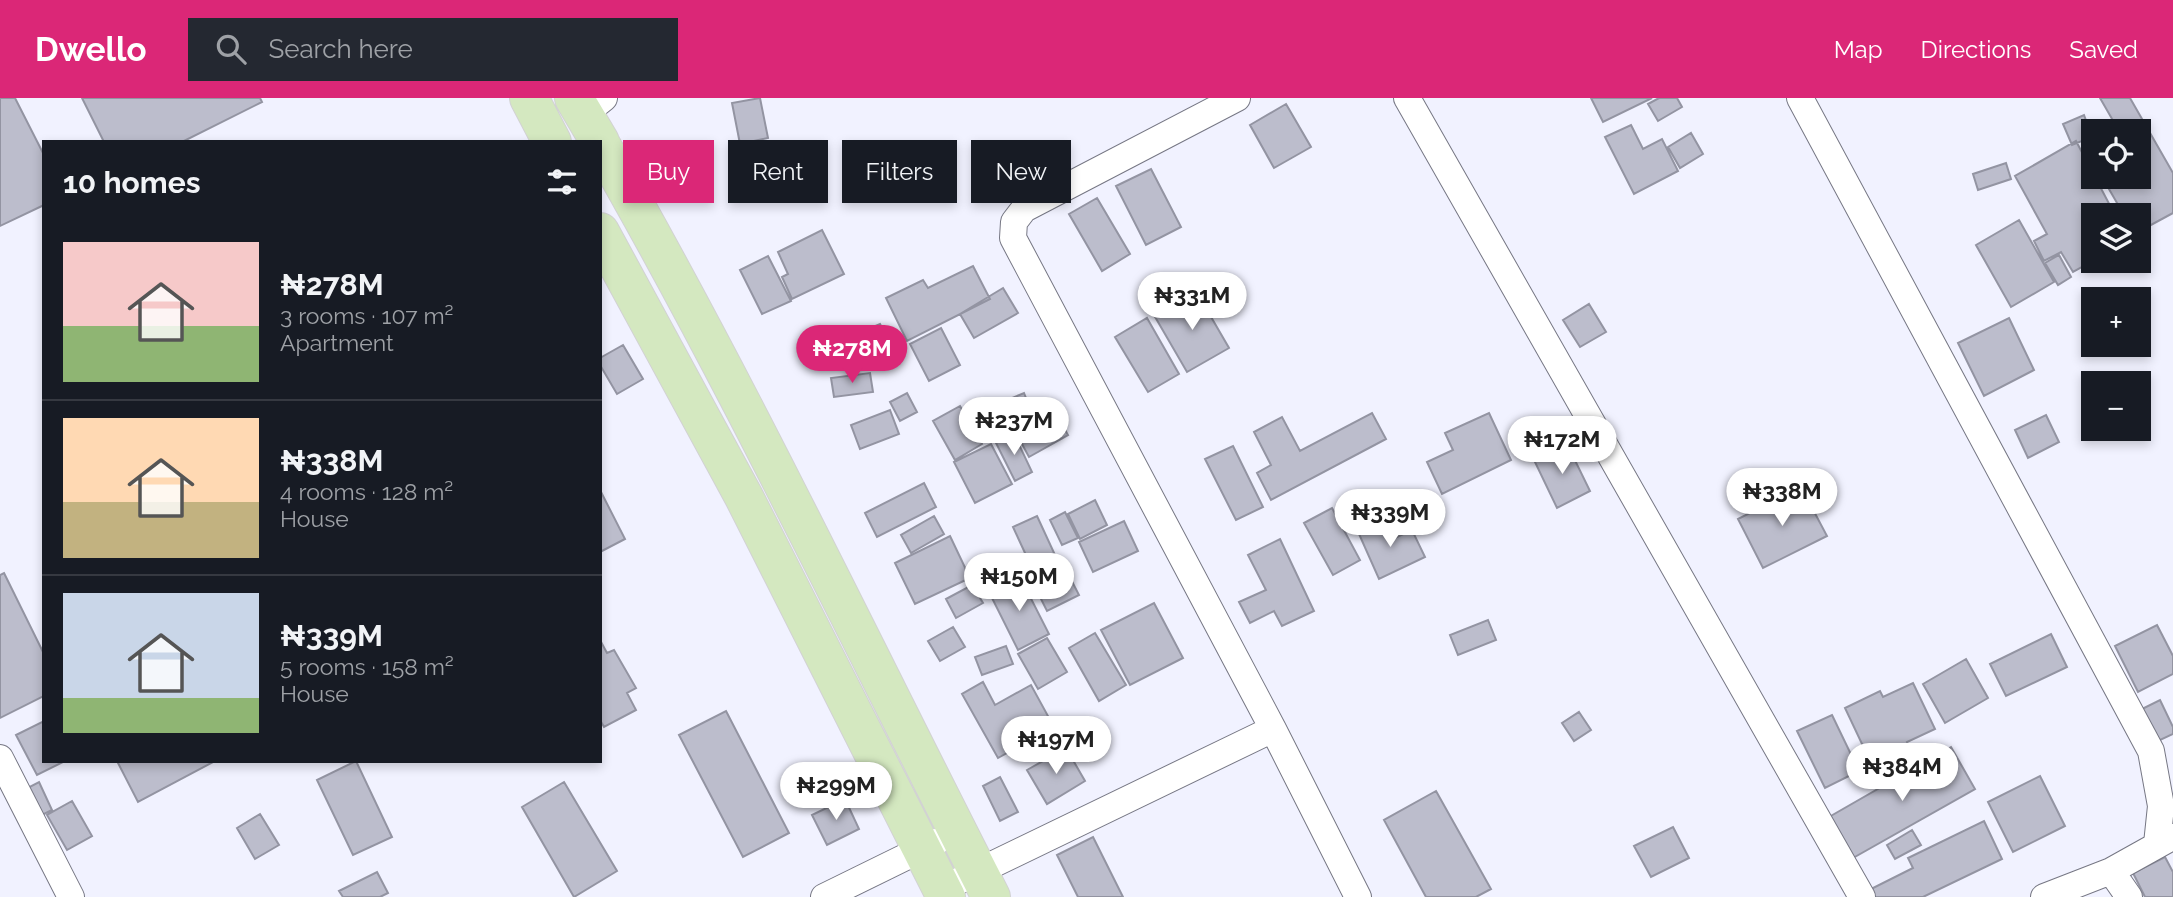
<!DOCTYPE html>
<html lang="en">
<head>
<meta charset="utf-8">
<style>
	:root { --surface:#171b24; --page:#242831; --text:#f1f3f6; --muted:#9ea1a6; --line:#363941; --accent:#db2777 }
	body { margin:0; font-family:Raleway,sans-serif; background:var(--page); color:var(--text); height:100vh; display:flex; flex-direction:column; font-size:26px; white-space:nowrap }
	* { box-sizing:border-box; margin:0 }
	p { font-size:23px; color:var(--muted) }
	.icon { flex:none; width:38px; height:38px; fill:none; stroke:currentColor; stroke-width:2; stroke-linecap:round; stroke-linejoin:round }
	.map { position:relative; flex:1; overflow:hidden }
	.sheet { position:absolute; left:42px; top:42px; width:560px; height:623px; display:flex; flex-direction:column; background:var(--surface); border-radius:0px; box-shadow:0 4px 10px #0003 }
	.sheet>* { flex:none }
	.banner { position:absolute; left:623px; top:42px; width:665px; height:63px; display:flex; gap:14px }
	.buttons { position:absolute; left:2081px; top:21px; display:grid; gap:14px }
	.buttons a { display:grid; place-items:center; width:70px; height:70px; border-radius:0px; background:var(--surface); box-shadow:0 4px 10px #0003; font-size:35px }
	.price { position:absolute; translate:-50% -60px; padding:0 16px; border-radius:24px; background:#fff; color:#222; font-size:23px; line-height:46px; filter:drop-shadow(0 2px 4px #0008) }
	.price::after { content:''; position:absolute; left:50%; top:42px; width:21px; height:16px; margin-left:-10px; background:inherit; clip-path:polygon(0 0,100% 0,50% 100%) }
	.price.on { background:var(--accent); color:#fff }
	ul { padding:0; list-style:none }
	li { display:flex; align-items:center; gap:21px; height:175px; padding:0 21px }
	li+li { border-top:2px solid var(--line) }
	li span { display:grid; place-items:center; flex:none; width:196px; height:140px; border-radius:0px; color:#555 }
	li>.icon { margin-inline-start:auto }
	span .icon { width:84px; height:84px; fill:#fffc; stroke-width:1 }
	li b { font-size:30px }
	h2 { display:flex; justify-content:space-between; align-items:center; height:84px; padding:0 21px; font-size:30px }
	.tag { padding:0 24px; border-radius:0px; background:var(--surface); box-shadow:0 4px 10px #0003; font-size:24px; line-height:63px }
	.tag.on { background:var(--accent); color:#fff }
	header { display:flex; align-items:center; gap:42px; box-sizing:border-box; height:98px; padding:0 35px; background:var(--accent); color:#fff }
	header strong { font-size:33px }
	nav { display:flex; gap:38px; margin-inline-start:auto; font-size:24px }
	.search { width:490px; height:63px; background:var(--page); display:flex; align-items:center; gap:18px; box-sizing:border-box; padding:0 24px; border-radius:0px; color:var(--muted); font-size:26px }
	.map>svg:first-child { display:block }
</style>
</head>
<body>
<header>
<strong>Dwello</strong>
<div class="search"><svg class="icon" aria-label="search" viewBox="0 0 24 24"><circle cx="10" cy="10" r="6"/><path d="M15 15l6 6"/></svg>Search here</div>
<nav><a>Map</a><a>Directions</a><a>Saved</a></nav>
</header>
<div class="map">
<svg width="2173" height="799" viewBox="0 0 2173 799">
	<rect width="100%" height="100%" fill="#f1f2ff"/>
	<path fill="#bcbdcc" stroke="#9394a2" stroke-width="2" d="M0,0H15L44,57V107L0,128Z
		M82,0H260L262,4L182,44H104Z
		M760,0L768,40L740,46L732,5Z
		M1591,0H1652L1603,24Z
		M1659,0H1677L1682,9L1658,23L1648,6Z
		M2100,0H2130L2173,75V115L2138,134V117H2124L2102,79H2138V33H2119Z
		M1286,6L1311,49L1274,70L1250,27Z
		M2084,17L2092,39L2072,47L2063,26Z
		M1631,27L1643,51L1662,41L1678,73L1634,96L1605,39Z
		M1691,35L1703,56L1680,70L1668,49Z
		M2076,43L2115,117H2093V163L2073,174L2061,154L2044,163L2034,143L2047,136L2015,78Z
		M2006,65L2011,81L1978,92L1973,76Z
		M1151,71L1181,129L1146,147L1116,88Z
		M1097,100L1130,156L1102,173L1069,116Z
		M2019,122L2054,184L2011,209L1976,147Z
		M822,132L844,176L792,201L782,179L788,176L778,154Z
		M2059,157L2071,179L2058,187L2045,165Z
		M768,158L791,203L762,216L740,172Z
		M973,168L990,201L907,243L886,200L923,182L928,190Z
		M1003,190L1018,215L974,240L960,216Z
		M1196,193L1229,250L1187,274L1154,217Z
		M1589,206L1606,234L1580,249L1563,222Z
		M1147,220L1179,276L1148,294L1115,239Z
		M2009,220L2034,272L1984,298L1958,245Z
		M880,226L893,252L869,263L856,236Z
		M941,230L960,267L929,283L910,246Z
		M623,247L643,281L617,296L600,267V260Z
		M870,275L873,294L834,299L831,280Z
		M907,295L917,314L900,323L890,304Z
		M1024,295L1034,320L1009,330L1000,305Z
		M960,308L982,346L955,362L933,323Z
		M890,312L899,336L860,351L851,327Z
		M1054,312L1068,337L1029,359L1015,333Z
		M1372,315L1386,341L1271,402L1257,375L1271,367L1254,334L1282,319L1300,353Z
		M1489,315L1511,362L1442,396L1427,364L1453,352L1445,335Z
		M2046,317L2059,344L2028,360L2015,332Z
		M1014,336L1032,374L1015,383L996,345Z
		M991,346L1012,386L975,405L954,364Z
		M1567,346L1590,393L1557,410L1534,362Z
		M1233,348L1263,409L1236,422L1205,361Z
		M924,385L936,409L877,439L865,415Z
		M1801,389L1827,438L1763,470L1738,421Z
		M600,392L625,441L600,454Z
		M1095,402L1107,427L1080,441L1068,416Z
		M1332,410L1360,462L1333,477L1304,425Z
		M1065,414L1078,440L1062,447L1050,422Z
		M934,418L944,436L911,455L901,437Z
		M1037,418L1055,457L1031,468L1013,429Z
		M1124,423L1138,453L1093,474L1079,444Z
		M1387,423L1395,440L1412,432L1425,459L1379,481L1359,436Z
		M950,438L970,480L915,506L895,465Z
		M1280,441L1314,513L1282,528L1274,513L1250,525L1239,504L1266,492L1248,457Z
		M1059,458L1079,497L1047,513L1027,473Z
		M4,475L44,556V598L0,620V477Z
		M1020,479L1049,536L1018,552L989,494Z
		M972,487L983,505L956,520L946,501Z
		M1154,505L1183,560L1130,587L1101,532Z
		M1488,522L1496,542L1458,557L1450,537Z
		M2157,527L2173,558V576L2138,594L2115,548Z
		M953,529L965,549L940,563L928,543Z
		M1095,535L1126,587L1099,603L1069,550Z
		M2051,536L2067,569L2006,598L1990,566Z
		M1047,540L1067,574L1038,591L1018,556Z
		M600,542L607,555L614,552L636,590L627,595L636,612L604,629L600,622Z
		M1006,548L1013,566L982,577L975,559Z
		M1966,561L1988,600L1945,625L1923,586Z
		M983,584L995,607L1031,587L1054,629L998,660L962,596Z
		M1913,585L1935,631L1907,644L1909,648L1871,665L1845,610L1880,593L1883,599Z
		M2160,602L2173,629V636L2158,643L2142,611Z
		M726,613L789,735L743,759L679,637Z
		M1579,614L1591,632L1574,643L1562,625Z
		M1832,617L1859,673L1825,690L1797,633Z
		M44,623V663H65L37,677L16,637Z
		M1951,649L1975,691L1853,760L1829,719Z
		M1066,650L1085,683L1047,706L1027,672Z
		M117,663H215L138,704Z
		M356,663L392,739L353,757L317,682Z
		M2040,678L2065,728L2013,754L1988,704Z
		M1000,679L1018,714L1000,723L983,688Z
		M39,684L52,712L34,721L20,694Z
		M564,684L617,773L574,799L522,709Z
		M1436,693L1491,791L1476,799H1426L1384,722Z
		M845,701L859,731L827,747L812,717Z
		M72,703L92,738L67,752L47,717Z
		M260,716L279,747L255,761L237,730Z
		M1984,723L2002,761L1923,799H1872L1869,792L1913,770L1908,760Z
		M1673,729L1689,760L1651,779L1634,748Z
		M1912,732L1921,747L1895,761L1887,747Z
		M1093,739L1123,799H1078L1057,757Z
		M2165,759L2173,774V799H2145L2133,775Z
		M377,774L388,795L380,799H343L339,793Z"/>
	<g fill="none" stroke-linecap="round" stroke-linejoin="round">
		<g stroke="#767784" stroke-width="28">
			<path id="street" d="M1237,0L1024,111L1014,124L1013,140L1273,631L1358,799
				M1407,0L1862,799
				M1800,0L2151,653L2161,708L2157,746
				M584,16L604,0
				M0,660L71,799
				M2111,773L2129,799
				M942,791L1273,631
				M824,799L936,744
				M2044,799L2111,773L2172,739"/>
		</g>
		<g stroke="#d2d2d3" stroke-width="40">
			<path id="primary" d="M529,0L552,44
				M574,0L600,44
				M600,45C741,290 862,547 991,799
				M600,134L744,399L946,799"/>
		</g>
		<use href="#street" stroke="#fff" stroke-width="26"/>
		<use href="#primary" stroke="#d4e8c0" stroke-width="38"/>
	</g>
</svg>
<div class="buttons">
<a><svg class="icon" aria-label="locate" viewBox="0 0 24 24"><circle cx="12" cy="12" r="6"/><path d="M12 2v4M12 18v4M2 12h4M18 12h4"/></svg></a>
<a><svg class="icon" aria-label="layers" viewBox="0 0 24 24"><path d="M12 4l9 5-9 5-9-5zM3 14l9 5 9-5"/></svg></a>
<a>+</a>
<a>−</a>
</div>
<b class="price" style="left:1192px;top:234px">₦331M</b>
<b class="price on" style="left:852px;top:287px">₦278M</b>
<b class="price" style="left:1014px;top:359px">₦237M</b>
<b class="price" style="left:1562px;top:378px">₦172M</b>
<b class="price" style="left:1782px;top:430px">₦338M</b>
<b class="price" style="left:1390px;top:451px">₦339M</b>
<b class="price" style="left:1019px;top:515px">₦150M</b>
<b class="price" style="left:1056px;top:678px">₦197M</b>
<b class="price" style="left:1902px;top:705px">₦384M</b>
<b class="price" style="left:836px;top:724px">₦299M</b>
<div class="banner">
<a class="tag on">Buy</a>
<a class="tag">Rent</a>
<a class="tag">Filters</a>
<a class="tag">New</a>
</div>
<section class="sheet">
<h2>10 homes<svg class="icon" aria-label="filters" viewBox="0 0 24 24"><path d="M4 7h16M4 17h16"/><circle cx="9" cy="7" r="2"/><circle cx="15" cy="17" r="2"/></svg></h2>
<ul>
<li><span style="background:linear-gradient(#f6c9c9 60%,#8fb573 0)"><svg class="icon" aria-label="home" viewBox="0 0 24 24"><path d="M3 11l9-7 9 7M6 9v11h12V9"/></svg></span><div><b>₦278M</b><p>3 rooms · 107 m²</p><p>Apartment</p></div></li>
<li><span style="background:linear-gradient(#ffd9b3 60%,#c2b280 0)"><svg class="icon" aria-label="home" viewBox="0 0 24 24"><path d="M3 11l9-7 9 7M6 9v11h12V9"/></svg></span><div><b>₦338M</b><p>4 rooms · 128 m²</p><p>House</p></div></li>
<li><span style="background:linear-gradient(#c9d6e8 75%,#8fb573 0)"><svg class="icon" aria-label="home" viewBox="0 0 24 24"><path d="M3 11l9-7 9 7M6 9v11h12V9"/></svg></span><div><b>₦339M</b><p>5 rooms · 158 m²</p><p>House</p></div></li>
</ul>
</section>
</div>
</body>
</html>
